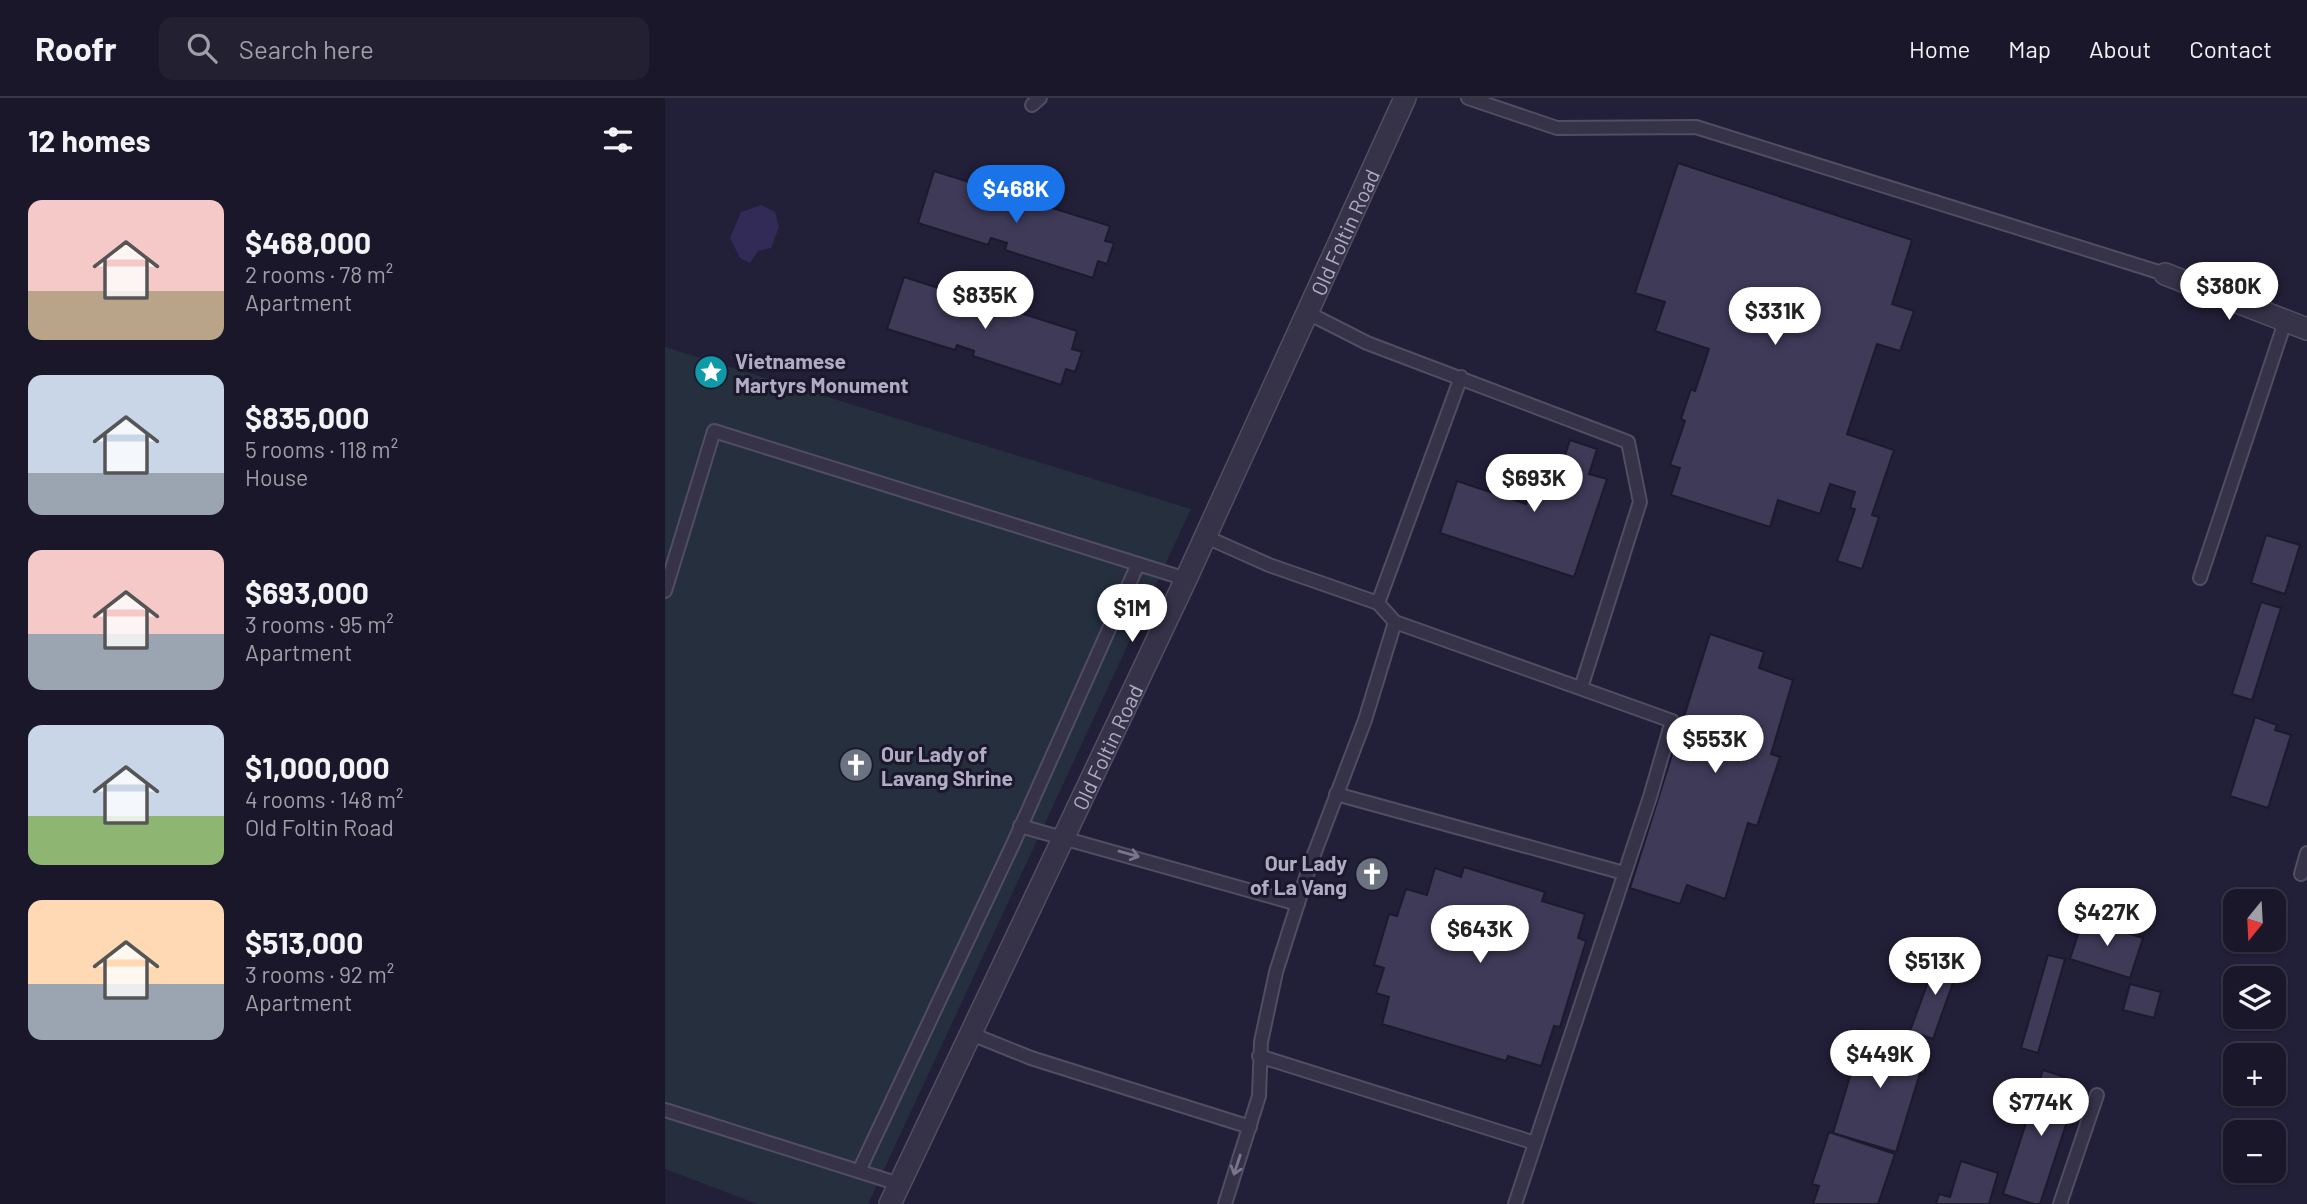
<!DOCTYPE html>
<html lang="en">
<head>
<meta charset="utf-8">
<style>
	:root { --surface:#1a172a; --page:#232032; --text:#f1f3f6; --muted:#9f9fa8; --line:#383647; --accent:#1a73e8 }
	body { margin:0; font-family:Barlow,sans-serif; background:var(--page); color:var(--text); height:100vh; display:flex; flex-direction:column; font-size:26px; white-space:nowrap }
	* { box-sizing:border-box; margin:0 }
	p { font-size:23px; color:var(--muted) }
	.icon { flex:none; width:38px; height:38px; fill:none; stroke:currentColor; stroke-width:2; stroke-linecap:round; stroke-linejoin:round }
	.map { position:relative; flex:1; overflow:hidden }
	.side { display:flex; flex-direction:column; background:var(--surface); width:665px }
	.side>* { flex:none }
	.needle { width:46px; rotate:198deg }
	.controls { position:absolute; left:1558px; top:791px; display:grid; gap:14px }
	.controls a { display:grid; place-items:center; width:63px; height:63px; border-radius:14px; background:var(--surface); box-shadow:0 2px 5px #0004,0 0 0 2px var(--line); font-size:35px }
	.price { position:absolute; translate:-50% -60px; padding:0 16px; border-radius:24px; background:#fff; color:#222; font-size:23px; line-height:46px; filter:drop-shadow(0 2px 4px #0008) }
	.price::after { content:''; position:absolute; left:50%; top:42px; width:21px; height:16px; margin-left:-10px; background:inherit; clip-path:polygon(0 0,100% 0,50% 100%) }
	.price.selected { background:var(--accent); color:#fff }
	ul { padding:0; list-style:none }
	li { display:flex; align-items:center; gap:21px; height:175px; padding:0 28px }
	li span { display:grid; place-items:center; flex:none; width:196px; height:140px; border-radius:14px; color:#555 }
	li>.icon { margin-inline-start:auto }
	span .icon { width:84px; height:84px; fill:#fffc; stroke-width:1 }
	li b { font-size:30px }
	h2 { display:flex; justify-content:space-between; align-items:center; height:84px; padding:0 28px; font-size:30px }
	header { display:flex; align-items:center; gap:42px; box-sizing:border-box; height:98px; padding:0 35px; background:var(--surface); border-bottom:2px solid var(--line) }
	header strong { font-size:33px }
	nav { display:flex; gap:38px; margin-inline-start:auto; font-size:24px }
	.search { width:490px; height:63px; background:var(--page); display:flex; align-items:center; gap:18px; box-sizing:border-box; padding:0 24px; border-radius:14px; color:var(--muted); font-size:26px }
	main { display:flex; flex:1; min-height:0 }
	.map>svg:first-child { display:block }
</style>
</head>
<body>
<header>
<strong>Roofr</strong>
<div class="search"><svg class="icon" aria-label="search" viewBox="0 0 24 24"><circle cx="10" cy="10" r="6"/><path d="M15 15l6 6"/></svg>Search here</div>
<nav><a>Home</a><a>Map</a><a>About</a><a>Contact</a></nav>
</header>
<main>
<section class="side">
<h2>12 homes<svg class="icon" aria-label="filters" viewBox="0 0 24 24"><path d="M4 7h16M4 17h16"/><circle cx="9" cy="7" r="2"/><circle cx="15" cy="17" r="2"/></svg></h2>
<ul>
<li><span style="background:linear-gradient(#f6c9c9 65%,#b9a48a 0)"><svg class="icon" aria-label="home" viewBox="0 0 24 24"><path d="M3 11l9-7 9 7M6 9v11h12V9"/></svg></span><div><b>$468,000</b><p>2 rooms · 78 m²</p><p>Apartment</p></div></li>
<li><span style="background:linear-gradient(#c9d6e8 70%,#9aa5b1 0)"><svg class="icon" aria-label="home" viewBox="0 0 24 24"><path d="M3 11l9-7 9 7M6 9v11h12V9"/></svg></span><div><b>$835,000</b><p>5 rooms · 118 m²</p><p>House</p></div></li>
<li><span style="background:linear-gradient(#f6c9c9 60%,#9aa5b1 0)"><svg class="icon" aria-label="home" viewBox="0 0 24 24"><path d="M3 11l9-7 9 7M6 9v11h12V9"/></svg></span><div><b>$693,000</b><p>3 rooms · 95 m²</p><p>Apartment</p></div></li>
<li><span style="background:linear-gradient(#c9d6e8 65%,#8fb573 0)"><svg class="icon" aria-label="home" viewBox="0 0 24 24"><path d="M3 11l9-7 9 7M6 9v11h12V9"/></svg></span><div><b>$1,000,000</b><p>4 rooms · 148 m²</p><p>Old Foltin Road</p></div></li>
<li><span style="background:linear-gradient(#ffd9b3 60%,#9aa5b1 0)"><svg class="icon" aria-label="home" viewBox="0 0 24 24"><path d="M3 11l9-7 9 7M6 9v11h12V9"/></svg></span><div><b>$513,000</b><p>3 rooms · 92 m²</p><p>Apartment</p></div></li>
</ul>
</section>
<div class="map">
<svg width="1642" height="1106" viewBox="0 0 1642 1106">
	<rect width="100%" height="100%" fill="#221f38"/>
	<path fill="#252f3e" d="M0,249L526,411L203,1106H92L0,1071Z"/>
	<path fill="#322a57" d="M96,107L110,114L114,129L106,150L93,153L85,165L75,160L65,140L76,114Z"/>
	<path fill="#3f3a58" stroke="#1d1a2e" stroke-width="2" d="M1013,65L1247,142L1227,206L1249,213L1235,253L1212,246L1182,336L1229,352L1207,417L1214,419L1197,471L1172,463L1190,411L1185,410L1190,394L1165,386L1155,416L1113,402L1105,429L1006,397L1015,370L1005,367L1020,323L1016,321L1026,291L1030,293L1044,251L990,233L1000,204L970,195Z
		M269,73L445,128L440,143L449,145L442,166L433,163L428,180L340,152L342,145L326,140L323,147L253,125Z
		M239,179L305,200L303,206L322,213L324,205L412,233L407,251L417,254L410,274L401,271L396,287L308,258L309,253L292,247L290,252L222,231Z
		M905,342L932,351L924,376L942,381L909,479L775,435L792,383L861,406L876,360L897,366Z
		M1601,437L1635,447L1620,496L1586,485Z
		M1596,504L1616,510L1587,602L1567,596Z
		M1045,536L1099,554L1094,570L1128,582L1106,656L1115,659L1092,728L1083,725L1060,801L1022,787L1015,806L965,790Z
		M1590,619L1612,627L1610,632L1626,637L1603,710L1565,698Z
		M799,769L880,794L877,803L920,816L913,840L921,843L895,929L889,928L876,968L843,958L841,963L717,926L724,899L711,895L719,870L709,867L724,816L732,818L741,791L762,797L770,770L796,779Z
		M1418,821L1478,840L1465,880L1405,861Z
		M1273,857L1295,865L1268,941L1245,933Z
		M1383,857L1400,861L1373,955L1356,950Z
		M1465,886L1496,894L1489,920L1458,912Z
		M1193,930L1266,953L1259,976L1255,975L1231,1054L1168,1035L1192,955L1186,953Z
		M1378,972L1415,984L1375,1106H1369L1338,1096Z
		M1164,1034L1230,1056L1213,1106H1148L1154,1088L1147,1086Z
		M1296,1063L1333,1075L1324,1106H1271L1274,1096L1285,1099Z"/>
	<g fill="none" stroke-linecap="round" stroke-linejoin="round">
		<g stroke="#514d63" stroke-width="16">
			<path id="service" d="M803,0L892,30L1031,29L1500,176
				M367,7L375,0
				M643,215L702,245L963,344L975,404L916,590
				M539,438L604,467L713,505L730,524L700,622L645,767L611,874L596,944L594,998L560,1106
				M1535,480L1620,224
				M0,493L49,333L521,481
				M713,505L796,279
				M730,524L1007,623L985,699L850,1106
				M671,696L959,775
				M355,728L633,806
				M1636,776L1642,755
				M304,935L366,960L585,1029
				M594,958L870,1045
				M0,1012L234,1086
				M194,1073L348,746L473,466
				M1395,1106L1432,997"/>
		</g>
		<g stroke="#514d63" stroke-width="24">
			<path id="minor" d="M1500,176L1642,231"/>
		</g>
		<g stroke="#514d63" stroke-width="24">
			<g id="tertiary">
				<path id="s1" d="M225,1106L521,481L740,0"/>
			</g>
		</g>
		<use href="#service" stroke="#363248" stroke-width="12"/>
		<use href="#minor" stroke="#363248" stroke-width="21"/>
		<use href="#tertiary" stroke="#363248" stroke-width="21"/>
	</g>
	<defs><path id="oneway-shaft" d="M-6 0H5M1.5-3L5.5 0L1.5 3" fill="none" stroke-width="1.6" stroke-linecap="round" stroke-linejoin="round" transform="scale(1.75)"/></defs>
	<g stroke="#7a758d">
		<use href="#oneway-shaft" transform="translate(464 756) rotate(16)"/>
		<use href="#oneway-shaft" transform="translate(572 1067) rotate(108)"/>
	</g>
	<defs>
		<g id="sight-disc" transform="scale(1.75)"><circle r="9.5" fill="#0f9aa8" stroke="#1b182c"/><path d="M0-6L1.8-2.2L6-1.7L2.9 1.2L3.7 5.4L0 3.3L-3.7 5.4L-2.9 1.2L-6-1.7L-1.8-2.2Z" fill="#fff"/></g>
		<g id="church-disc" transform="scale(1.75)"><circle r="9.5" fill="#6b7280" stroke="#1b182c"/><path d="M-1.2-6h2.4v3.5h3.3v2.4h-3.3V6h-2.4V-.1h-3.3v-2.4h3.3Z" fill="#fff"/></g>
	</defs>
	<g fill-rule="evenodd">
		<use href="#sight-disc" x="46" y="274"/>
		<use href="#church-disc" x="191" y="667"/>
		<use href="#church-disc" x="707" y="776"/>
	</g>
	<g text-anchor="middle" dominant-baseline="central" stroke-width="6" stroke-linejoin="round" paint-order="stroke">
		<g font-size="21" fill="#b1acc5" stroke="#1b182c">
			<text stroke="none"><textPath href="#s1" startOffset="1073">Old Foltin Road</textPath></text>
			<text stroke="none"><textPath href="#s1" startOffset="506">Old Foltin Road</textPath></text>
		</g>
		<g font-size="21" font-weight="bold" fill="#b1acc5" stroke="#1b182c" text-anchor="start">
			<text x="70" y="262">Vietnamese<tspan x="70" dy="24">Martyrs Monument</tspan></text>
			<text x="216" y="655">Our Lady of<tspan x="216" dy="24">Lavang Shrine</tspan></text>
			<text x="682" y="764" text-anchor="end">Our Lady<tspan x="682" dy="24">of La Vang</tspan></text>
		</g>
	</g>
</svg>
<div class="controls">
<a><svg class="needle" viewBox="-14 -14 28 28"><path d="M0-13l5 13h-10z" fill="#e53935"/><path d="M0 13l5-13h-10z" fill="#9f9fa8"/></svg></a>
<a><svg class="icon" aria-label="layers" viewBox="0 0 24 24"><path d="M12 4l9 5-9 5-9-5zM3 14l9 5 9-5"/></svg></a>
<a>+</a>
<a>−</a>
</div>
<b class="price selected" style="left:351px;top:127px">$468K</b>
<b class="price" style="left:1564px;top:224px">$380K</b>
<b class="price" style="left:320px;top:233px">$835K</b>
<b class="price" style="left:1110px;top:249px">$331K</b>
<b class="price" style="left:869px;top:416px">$693K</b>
<b class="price" style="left:467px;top:546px">$1M</b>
<b class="price" style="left:1050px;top:677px">$553K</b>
<b class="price" style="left:1442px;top:850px">$427K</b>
<b class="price" style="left:815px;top:867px">$643K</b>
<b class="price" style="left:1270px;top:899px">$513K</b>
<b class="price" style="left:1215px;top:992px">$449K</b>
<b class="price" style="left:1376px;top:1040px">$774K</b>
</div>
</main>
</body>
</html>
